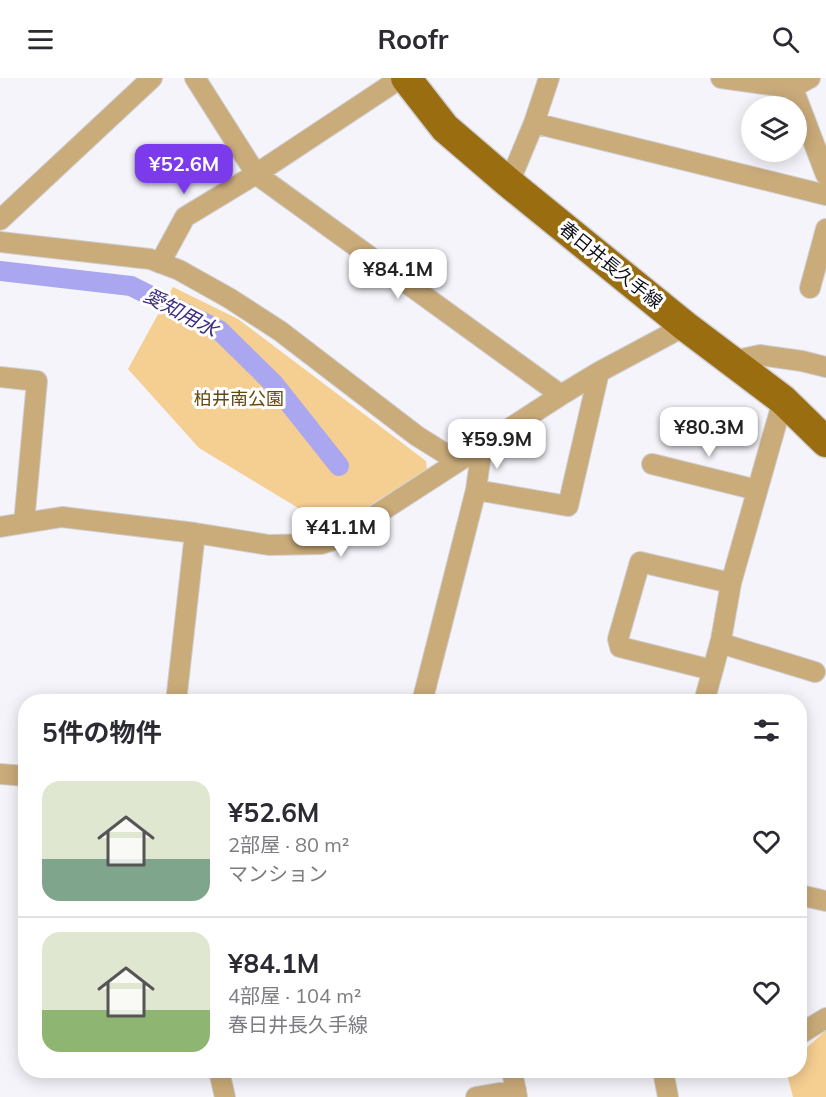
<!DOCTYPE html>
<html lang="ja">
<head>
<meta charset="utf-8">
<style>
	:root { --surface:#fff; --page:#f2f2f3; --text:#2b2b33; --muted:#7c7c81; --line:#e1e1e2; --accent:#7c3aed }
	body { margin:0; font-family:Mulish,"Noto Sans JP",sans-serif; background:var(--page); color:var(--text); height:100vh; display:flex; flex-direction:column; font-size:22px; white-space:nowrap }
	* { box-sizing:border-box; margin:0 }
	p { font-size:20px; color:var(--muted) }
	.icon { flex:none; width:33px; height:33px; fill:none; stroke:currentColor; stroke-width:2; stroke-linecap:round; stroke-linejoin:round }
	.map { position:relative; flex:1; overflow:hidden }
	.details { position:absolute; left:18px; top:616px; width:789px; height:384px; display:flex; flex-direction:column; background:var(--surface); border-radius:24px; box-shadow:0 3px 15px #0003 }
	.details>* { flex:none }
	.fabs { position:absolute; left:741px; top:18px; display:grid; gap:12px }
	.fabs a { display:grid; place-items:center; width:66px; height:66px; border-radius:50%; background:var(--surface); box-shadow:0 3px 15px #0003; font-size:30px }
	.price { position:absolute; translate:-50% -51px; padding:0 14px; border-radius:12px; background:#fff; color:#222; font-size:20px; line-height:39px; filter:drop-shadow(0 2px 3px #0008) }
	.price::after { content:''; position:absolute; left:50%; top:36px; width:18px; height:14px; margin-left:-9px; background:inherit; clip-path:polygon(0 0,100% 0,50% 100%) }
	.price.active { background:var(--accent); color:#fff }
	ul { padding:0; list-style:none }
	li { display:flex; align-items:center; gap:18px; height:150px; padding:0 24px }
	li+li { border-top:2px solid var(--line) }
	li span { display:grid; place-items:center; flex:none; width:168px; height:120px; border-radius:18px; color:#555 }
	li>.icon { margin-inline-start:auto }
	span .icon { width:72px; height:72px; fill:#fffc; stroke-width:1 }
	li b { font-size:26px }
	h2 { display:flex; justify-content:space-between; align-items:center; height:72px; padding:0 24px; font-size:26px }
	header { display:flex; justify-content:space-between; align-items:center; height:78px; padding:0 24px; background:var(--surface); font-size:27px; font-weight:700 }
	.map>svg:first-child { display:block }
</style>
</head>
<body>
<header><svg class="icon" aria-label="menu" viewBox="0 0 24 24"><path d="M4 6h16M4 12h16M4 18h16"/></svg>Roofr<svg class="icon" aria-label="search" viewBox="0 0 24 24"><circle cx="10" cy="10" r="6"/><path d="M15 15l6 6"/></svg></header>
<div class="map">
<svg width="826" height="1019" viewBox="0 0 826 1019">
	<rect width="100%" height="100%" fill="#f4f4fa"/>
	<path fill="#f5ce91" d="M173,209L238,241L426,383L427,391L333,451L199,370L128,291Z
		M826,952V1019H793L786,993H800V976Z"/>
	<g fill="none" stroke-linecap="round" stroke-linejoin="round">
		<path stroke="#aaa6f0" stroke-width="20" d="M0,193L131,208L219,252L274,306L339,388"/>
		<g stroke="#cfcfd5" stroke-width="22">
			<path id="street" d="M195,0L256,96L561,317
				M721,0L792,10L810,0
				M789,0L826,97
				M534,45L826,117
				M509,105L534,45L549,0
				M0,142L152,0
				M0,164L150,181L179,192L229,220L280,253L417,358L457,383
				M160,185L185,139L256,96L401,0
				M810,210L826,151
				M732,283L760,277L802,283L826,289
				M0,299L37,303L24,445
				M652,386L757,412
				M476,412L568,428L599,294
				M0,449L62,439L195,455L269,467L321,466L340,460L561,317L599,294L685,248
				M720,565L815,594
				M712,592L620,569L618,561L640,484L731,505
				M176,624L195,455
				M422,624L476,412L482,368
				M704,624L721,562L731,505L783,322
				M0,696L26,698
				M800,817L826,823
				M800,956L826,940
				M219,993L225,1019
				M512,993L517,1019
				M663,993L668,1019
				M476,1019L516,1012"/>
		</g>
		<g stroke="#cfcfd5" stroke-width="33">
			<path id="primary" d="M406,0L445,50L509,105L685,248L783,322L826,364"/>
		</g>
		<use href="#street" stroke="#caab7a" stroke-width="20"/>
		<use href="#primary" stroke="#9a6d11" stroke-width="30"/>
	</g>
	<g text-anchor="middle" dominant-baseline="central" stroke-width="6" stroke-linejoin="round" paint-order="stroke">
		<g font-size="18" fill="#0c0c15" stroke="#fff">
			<text transform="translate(611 187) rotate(39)">春日井長久手線</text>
		</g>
		<g font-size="18" fill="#66480e" stroke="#fff">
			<text x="239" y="320">柏井南公園</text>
		</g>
		<g font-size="20" font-style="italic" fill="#3b2c80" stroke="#fff">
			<text transform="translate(181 234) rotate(28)">愛知用水</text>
		</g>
	</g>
</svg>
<div class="fabs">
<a><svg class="icon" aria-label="layers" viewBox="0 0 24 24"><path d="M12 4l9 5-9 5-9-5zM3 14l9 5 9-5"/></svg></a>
</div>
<b class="price active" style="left:184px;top:117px">¥52.6M</b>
<b class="price" style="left:398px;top:222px">¥84.1M</b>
<b class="price" style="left:709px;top:380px">¥80.3M</b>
<b class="price" style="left:497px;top:392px">¥59.9M</b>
<b class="price" style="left:341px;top:480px">¥41.1M</b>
<section class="details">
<h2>5件の物件<svg class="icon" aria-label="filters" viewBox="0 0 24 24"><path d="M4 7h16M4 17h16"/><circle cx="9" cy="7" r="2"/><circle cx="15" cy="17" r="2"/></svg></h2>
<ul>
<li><span style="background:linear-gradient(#dfe7d0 65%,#7fa58c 0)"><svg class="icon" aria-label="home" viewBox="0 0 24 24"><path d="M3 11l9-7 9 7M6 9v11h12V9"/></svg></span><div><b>¥52.6M</b><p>2部屋 · 80 m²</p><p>マンション</p></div><svg class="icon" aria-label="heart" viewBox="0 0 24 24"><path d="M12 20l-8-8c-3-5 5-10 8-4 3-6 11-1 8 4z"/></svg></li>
<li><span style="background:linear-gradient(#dfe7d0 65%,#8fb573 0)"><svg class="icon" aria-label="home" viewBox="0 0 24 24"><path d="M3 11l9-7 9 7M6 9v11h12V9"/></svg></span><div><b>¥84.1M</b><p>4部屋 · 104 m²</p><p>春日井長久手線</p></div><svg class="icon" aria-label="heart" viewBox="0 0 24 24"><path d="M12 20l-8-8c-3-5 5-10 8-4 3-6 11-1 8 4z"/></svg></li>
</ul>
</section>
</div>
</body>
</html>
